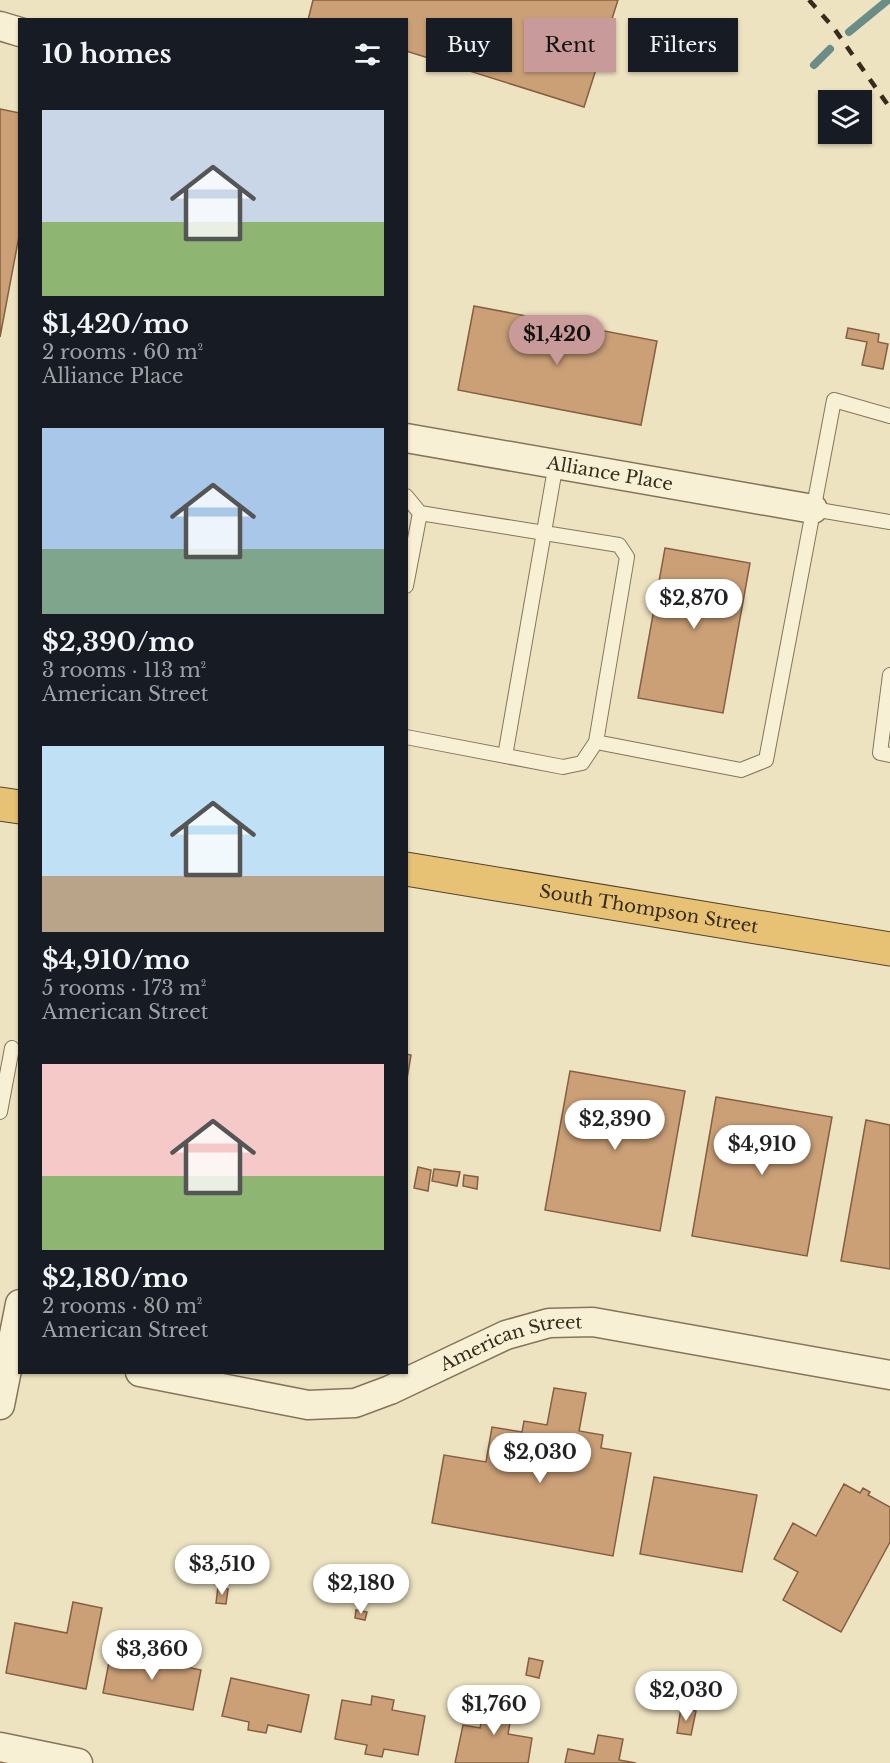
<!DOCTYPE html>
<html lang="en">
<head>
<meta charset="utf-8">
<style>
	:root { --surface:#171b24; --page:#242831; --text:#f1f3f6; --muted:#9ea1a6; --accent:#c89b9a }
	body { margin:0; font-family:"Libre Baskerville",serif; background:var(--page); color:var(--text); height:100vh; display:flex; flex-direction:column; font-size:22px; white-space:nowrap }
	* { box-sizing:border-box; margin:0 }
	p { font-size:20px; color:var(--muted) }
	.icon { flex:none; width:33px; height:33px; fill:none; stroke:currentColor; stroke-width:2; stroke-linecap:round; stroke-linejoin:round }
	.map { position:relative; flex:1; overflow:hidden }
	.side { position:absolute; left:18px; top:18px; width:390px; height:1356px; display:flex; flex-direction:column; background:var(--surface); border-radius:0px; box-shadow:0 2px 4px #0004 }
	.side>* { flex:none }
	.banner { position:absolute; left:426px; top:18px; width:374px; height:54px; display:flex; gap:12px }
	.fabs { position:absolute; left:818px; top:90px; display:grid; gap:12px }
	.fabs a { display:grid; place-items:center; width:54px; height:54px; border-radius:0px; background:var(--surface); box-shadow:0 2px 4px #0004; font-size:30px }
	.price { position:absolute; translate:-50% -51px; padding:0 14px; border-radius:21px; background:#fff; color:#222; font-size:20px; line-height:39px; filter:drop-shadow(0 2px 3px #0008) }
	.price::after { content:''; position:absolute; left:50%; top:36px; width:18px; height:14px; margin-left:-9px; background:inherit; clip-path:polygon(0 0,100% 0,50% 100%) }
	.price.active { background:var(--accent); color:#111 }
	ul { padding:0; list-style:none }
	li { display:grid; align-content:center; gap:12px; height:318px; padding:0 24px }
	li span { display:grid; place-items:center; height:186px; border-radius:0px; color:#555 }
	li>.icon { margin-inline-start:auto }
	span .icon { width:108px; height:108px; fill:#fffc; stroke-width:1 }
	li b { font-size:26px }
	h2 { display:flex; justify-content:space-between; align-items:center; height:72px; padding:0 24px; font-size:26px }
	.tag { padding:0 21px; border-radius:0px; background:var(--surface); box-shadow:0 2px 4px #0004; font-size:21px; line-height:54px }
	.tag.active { background:var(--accent); color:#111 }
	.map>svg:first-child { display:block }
</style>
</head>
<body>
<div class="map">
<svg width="890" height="1763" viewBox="0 0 890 1763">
	<rect width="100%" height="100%" fill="#ede3c1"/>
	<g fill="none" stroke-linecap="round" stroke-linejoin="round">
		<path stroke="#6b8d87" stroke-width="8" d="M849,32L888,0
			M814,65L830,49"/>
	</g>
	<path fill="#cba077" stroke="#855f3f" stroke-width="1.5" d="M313,0H618L584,107L406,51V20H308Z
		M0,109L20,113V231L0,337Z
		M474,306L657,341L641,425L458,390Z
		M848,328L879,334L878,342L888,344L883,369L862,365L867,342L846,338Z
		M665,548L750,563L723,713L638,698Z
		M406,1054L411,1055L406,1085Z
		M570,1071L685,1091L660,1231L545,1210Z
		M716,1097L832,1117L807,1256L692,1236Z
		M866,1120L890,1125V1269L841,1261Z
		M418,1167L431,1170L428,1191L414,1188Z
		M434,1169L460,1172L457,1186L432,1181Z
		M464,1175L478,1177L477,1189L463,1186Z
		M554,1388L586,1393L579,1431L603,1435L601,1448L631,1453L613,1556L432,1523L444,1455L486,1462L492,1427L522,1432L524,1421L547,1425Z
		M654,1477L757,1495L742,1572L640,1554Z
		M844,1484L860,1493L863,1488L870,1492L868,1495L890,1507V1542L841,1632L783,1600L798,1572L774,1559L793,1523L816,1536Z
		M218,1587L228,1589L226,1604L216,1603Z
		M73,1602L102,1608L86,1689L6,1673L15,1623L67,1633Z
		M356,1610L367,1612L365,1620L355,1618Z
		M111,1652L162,1662V1657L182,1661L181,1666L201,1670L193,1710L103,1693Z
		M529,1658L543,1661L539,1678L526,1675Z
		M231,1678L309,1695L301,1732L268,1725L266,1733L248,1730L249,1722L222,1716Z
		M487,1693L516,1698L515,1707H519L517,1718L511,1717L508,1734L532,1738L528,1763H455L463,1725L480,1728Z
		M668,1693L701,1698L699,1708L667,1703Z
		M372,1696L394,1700L392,1710L425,1716L418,1755L384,1749L382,1757L365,1754L367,1745L335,1739L342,1700L371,1705Z
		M681,1708L696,1711L691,1735L677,1733Z
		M598,1735L623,1739L619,1760L636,1763H565L568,1749L594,1754Z"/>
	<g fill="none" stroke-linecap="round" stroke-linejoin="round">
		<g stroke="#867459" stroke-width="16">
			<path id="service" d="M406,496L420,513L619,545L627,557L596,742
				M813,509L890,522
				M406,586L420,513
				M890,675L880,753L890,755
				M406,737L563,767L582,763L596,742L741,770L766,760L834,400L890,416
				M505,756L556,463
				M0,1112L12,1048"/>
		</g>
		<g stroke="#867459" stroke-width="31">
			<g id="minor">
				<path d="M0,26L20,32"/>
				<path id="s1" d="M406,438L813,509"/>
				<path id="s2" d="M140,1372L308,1405L355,1403L390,1390L506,1335L549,1323L593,1322L890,1375"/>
				<path d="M0,1405L20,1304"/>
				<path d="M0,1747L78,1763"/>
			</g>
		</g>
		<g stroke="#54422d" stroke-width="35">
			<g id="trunk">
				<path d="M0,804L20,807"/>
				<path id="s3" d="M406,869L890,949"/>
			</g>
		</g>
		<use href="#service" stroke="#f8f0d4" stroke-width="14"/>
		<use href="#minor" stroke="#f8f0d4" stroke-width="28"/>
		<use href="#trunk" stroke="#e7c274" stroke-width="33"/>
		<path stroke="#362b1d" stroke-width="4.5" stroke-dasharray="10 10" stroke-linecap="butt" d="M809,0L833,27L890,108"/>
	</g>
	<g text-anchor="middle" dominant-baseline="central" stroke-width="6" stroke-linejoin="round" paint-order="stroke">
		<g font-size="18" fill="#362b1d" stroke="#f5edd0">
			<text stroke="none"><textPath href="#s1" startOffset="207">Alliance Place</textPath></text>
			<text stroke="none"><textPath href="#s3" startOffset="246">South Thompson Street</textPath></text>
			<text stroke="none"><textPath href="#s2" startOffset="387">American Street</textPath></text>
		</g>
	</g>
</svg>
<div class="fabs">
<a><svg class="icon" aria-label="layers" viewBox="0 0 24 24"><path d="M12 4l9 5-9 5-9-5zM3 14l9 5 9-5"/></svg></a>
</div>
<b class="price active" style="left:557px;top:366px">$1,420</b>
<b class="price" style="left:694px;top:630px">$2,870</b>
<b class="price" style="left:615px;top:1151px">$2,390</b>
<b class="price" style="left:762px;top:1176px">$4,910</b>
<b class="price" style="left:540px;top:1484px">$2,030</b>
<b class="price" style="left:222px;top:1596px">$3,510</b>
<b class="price" style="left:361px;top:1615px">$2,180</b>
<b class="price" style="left:152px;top:1681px">$3,360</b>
<b class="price" style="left:686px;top:1722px">$2,030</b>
<b class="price" style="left:494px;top:1736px">$1,760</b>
<div class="banner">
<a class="tag">Buy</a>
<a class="tag active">Rent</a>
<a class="tag">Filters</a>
</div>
<section class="side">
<h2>10 homes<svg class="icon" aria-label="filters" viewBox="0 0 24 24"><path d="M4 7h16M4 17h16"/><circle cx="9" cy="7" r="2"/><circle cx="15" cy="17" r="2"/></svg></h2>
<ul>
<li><span style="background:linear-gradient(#c9d6e8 60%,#8fb573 0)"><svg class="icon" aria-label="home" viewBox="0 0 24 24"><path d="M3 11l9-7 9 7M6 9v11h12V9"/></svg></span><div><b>$1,420/mo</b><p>2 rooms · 60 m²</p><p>Alliance Place</p></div></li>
<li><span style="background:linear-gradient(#a9c7e8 65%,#7fa58c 0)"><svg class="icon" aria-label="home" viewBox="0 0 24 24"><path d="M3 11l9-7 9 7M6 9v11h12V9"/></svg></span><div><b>$2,390/mo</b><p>3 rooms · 113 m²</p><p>American Street</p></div></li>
<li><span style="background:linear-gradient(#bfe0f5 70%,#b9a48a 0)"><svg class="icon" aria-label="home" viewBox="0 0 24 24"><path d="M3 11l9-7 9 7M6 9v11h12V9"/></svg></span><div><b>$4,910/mo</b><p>5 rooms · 173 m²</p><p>American Street</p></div></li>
<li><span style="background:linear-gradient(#f6c9c9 60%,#8fb573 0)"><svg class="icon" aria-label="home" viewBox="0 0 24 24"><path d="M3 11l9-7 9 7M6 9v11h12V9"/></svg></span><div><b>$2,180/mo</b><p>2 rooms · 80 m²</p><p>American Street</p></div></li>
</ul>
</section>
</div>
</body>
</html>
